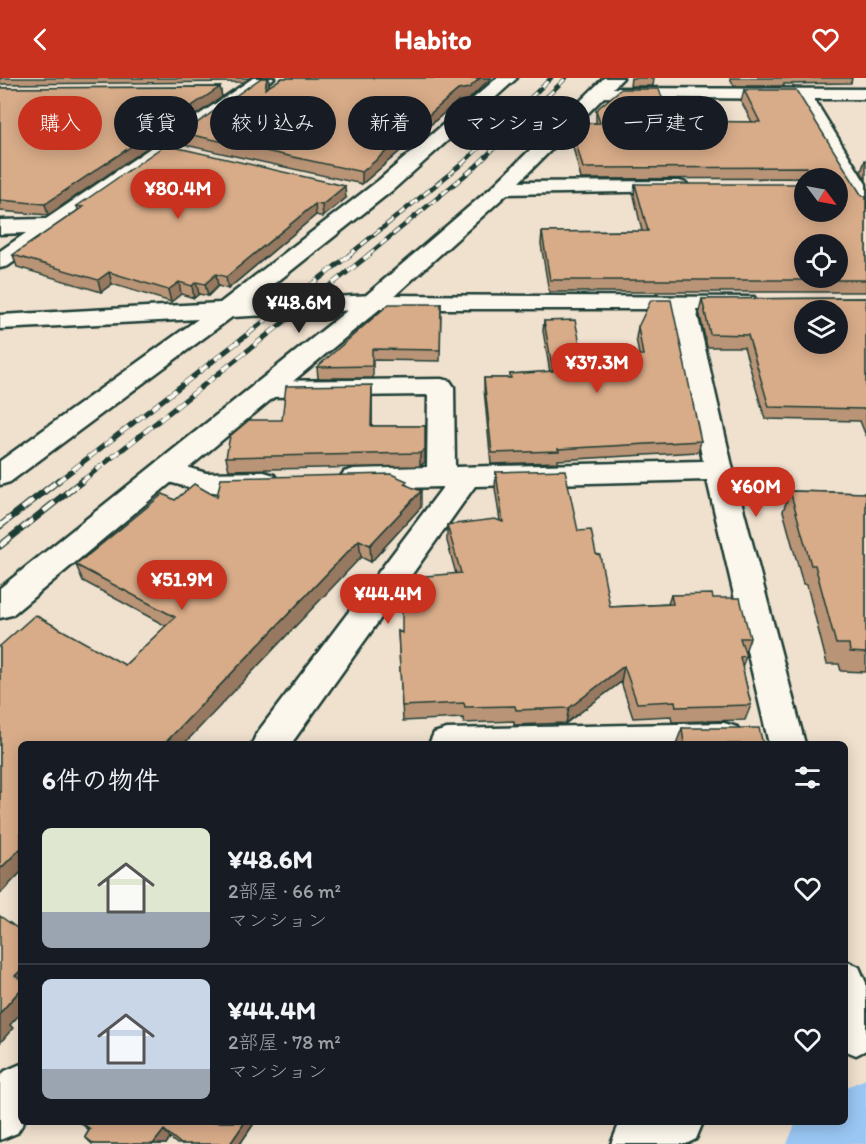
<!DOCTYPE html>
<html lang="ja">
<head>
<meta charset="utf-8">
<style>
	:root { --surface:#171b24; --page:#242831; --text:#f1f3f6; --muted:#9ea1a6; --line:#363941; --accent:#c8321e }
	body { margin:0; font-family:Itim,"Klee One",sans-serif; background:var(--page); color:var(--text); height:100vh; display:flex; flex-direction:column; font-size:22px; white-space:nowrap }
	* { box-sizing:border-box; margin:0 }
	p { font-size:20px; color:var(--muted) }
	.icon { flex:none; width:33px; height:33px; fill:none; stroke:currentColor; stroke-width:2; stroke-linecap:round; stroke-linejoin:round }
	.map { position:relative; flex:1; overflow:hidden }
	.sheet { position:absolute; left:18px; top:663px; width:830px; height:384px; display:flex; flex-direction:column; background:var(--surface); border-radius:9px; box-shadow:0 3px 15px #0003 }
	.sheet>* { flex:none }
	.guide { position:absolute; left:18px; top:18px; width:831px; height:54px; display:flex; gap:12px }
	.needle { width:39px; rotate:122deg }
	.tools { position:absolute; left:794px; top:90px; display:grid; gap:12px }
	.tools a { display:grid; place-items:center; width:54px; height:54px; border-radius:50%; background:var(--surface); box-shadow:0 3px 15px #0003; font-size:30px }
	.price { position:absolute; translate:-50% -51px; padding:0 14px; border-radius:21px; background:var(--accent); color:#fff; font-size:20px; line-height:39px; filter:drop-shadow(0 2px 3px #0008) }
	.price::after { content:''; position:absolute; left:50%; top:36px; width:18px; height:14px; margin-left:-9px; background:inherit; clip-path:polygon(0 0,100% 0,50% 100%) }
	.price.current { background:#222; color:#fff }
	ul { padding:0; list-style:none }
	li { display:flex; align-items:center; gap:18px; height:150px; padding:0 24px }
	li+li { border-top:2px solid var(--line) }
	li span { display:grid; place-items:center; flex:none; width:168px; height:120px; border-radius:9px; color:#555 }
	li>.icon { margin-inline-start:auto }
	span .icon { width:72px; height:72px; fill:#fffc; stroke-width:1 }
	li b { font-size:26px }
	h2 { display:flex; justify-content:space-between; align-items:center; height:72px; padding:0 24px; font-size:26px }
	.chip { padding:0 21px; border-radius:27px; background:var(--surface); box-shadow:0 3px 15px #0003; font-size:21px; line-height:54px }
	.chip.current { background:var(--accent); color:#fff }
	header { display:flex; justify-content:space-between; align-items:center; height:78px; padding:0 24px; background:var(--accent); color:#fff; font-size:27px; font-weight:700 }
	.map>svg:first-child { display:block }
</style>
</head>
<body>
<header><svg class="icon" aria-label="back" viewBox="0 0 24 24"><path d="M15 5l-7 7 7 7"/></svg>Habito<svg class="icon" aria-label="heart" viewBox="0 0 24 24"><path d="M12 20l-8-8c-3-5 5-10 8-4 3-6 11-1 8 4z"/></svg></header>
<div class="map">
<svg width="866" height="1066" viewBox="0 0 866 1066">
	<rect width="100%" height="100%" fill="#f0e0ce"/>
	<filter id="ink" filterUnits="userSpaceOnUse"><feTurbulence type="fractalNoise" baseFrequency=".0167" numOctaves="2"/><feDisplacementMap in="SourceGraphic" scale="12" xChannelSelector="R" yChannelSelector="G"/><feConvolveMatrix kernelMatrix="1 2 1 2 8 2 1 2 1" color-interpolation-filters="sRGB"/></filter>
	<g filter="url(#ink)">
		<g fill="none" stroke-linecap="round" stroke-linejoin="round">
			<path fill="#99c6f3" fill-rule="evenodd" d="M866,1001V1066H787L796,1044H844V1010Z"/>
			<g stroke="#1f3d34" stroke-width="5">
				<path id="minor" d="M253,0H274L8,188L0,190V173L26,155L0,156V142L46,141Z
					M497,0H517L394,111L253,223L373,217L754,219L757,224L754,229L696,231L733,392L805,666H769L707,402L475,408L291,666H252L257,655L443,409L354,411L344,408L339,401L344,394L354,391L427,389L428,317L264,319L255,317L251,311L255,305L264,303L441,301L450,303L454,309L455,389L703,383L671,231H373L232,239L10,404L0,407V383L198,241L0,251V237L220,225L379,102Z
					M600,10L866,11V21H814L866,106V129L858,128L855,123L796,21L594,19L591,15L594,11Z
					M679,103L686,105L689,109L686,113L503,116L496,114L493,110L496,106L503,104Z
					M166,383L206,395L264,394L274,397L279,404L274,411C234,422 194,412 156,400L151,393L156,386Z
					M724,645L737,649L742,660L739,666H429L434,655L447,651Z
					M844,882L859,889L866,905V972L856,977L844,972Z
					M21,986V1044H24L17,1055L0,1062V999L5,993Z
					M628,1044H703L696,1061L686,1066H611L618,1049Z"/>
			</g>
			<g stroke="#1f3d34" stroke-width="5">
				<path id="tertiary" d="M604,0H623L506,117L382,229L12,537L0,540V510L364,219L492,109Z"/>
			</g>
			<use href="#minor" fill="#fbf7ec" fill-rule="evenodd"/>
			<use href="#tertiary" fill="#fbf7ec" fill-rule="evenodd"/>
			<g stroke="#1f3d34" stroke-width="4.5">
				<path id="rail-far2" d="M349,177L463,85L551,0
					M368,177L475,89L566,0"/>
			</g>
			<g stroke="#1f3d34" stroke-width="5">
				<path id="rail-far1" d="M57,404L351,176
					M81,404L370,176"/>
			</g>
			<g stroke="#1f3d34" stroke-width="7">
				<path id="rail" d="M0,448L59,402
					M0,468L83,402"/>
			</g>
			<use href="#rail-far2" stroke="#fbf7ec" stroke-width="3" stroke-dasharray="8" stroke-linecap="butt"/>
			<use href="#rail-far1" stroke="#fbf7ec" stroke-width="4" stroke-dasharray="10" stroke-linecap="butt"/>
			<use href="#rail" stroke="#fbf7ec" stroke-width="4.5" stroke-dasharray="14" stroke-linecap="butt"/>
		</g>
		<path fill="#ba9476" stroke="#1f3d34" stroke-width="1.5" d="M0,0H250L244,4L0,6Z
			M282,0H491L468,22L458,23L362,106L185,67L183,55L269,6V9Z
			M631,0H654L653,8H630Z
			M730,0H852L851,5L784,6V8H734Z
			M220,9L222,19L48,137L0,133V10Z
			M744,12L862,118H866V214H549L541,166L542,154L642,153L634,118L635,106L804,134L837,100L581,101L570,57L571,46L596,45V32L670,43L752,44L741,23Z
			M865,82H866V102L861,94Z
			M346,120L323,139L316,137L228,211L218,208L208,218L199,216L194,220L181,216L171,224L112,206L101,214L17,189L13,177L78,132L77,128Z
			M866,220V358L860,343L765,341L744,269H707L699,233L702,221Z
			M441,226L440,283L373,282V300H318L317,289Z
			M544,243L583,279L639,277L636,260L638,249L701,363L698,374L558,382V384L491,386L484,311V300H510V296L550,294L543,253Z
			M372,320V348H425V384L420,388L229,392L226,379L282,342Z
			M496,394L578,453L596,476L610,529L668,526L671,517L713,520L750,560L745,574L746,578L742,589L751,627L745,642L672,644L671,638L633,640L621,604L566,645L514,647V643L464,645L463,640L403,643L398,553L402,555L456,496L447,463V447L500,443L495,410Z
			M407,407L421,429L371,484L361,479L21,666V794L0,816V568L125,587L166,548L83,503L76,487L175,422L217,419Z
			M790,413L866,415V594L841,593L839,586H827L807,507L803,506L783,433Z
			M682,650L763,666H676Z
			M79,1044H255L240,1066H177L170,1060L166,1066H92L85,1059L89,1052Z"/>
		<path fill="#977860" stroke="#1f3d34" stroke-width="1.5" d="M267,0H269V6L267,22L265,11Z
			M480,0H491L468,22L458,23L362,106V94L458,12Z
			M220,9L222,19L48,137L45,126Z
			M345,108L346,120L323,139L322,127Z
			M315,126L316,137L228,211L226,199Z
			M109,194L112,206L101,214L98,202Z
			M216,196L218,208L208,218L205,206Z
			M179,204L181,216L171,224L168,212Z
			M196,204L199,216L194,220L192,208Z
			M372,307V361L371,348Z
			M425,348V384L420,388V375Z
			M421,413V429L371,484L370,467Z
			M359,462L361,479L184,666H164Z
			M624,588L621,604L566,645L569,630Z
			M21,770V794L0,816V791Z
			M21,892V905L15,898Z
			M21,911V935L10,947L13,950L0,965V935Z
			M245,1044H255L240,1066H230Z
			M164,1052L170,1060L166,1066H153Z"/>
		<path fill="#d8ac89" stroke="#1f3d34" stroke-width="1.5" fill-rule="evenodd" d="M261,0H267L265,11L282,0H480L469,10L458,12L362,94L183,55Z
			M220,9L45,126L0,122V10Z
			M621,11H659L670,43L760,44L744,12H796L862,118H866V202H550L542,154L648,153L635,106H804V134H837V100H809L807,89L583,90L571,46L600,45L596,32ZM804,166H837V200H804Z
			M165,67L345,108L322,127L315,126L226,199L216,196L205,206L196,204L192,208L179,204L168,212L109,194L98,202L13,177L83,129L77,128Z
			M866,220V332L865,331L769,329L748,257L710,256L702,221ZM804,232H837V266H804Z
			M651,222H671L701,363L558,371L559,373L492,375L484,300H511L510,296L553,293L544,243L575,242L583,279L643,277L638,249Z
			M389,226H441L440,272L372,271V288L317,289Z
			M372,307L371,348H425V371L420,375L226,379L230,358L249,342H282L286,308Z
			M565,392L578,453L591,452L596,476L600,477L610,529L673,526L671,517L712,516L713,520H740L750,560H740L746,578L740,579L751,627L676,629L675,623L637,625L624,588L569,630L516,632L515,628L465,629L464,625L402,628L398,553L402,555V500L461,495L447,447L495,441L503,444L496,394Z
			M391,396L407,403L404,406L421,413L370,467L359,462L164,666H21V770L0,791V568L35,537L125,587L175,539L76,487L163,416L175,422L194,406L217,419L221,400Z
			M790,413L866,415V575L850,574L849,566H836L815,487H811Z
			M682,650H759L763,666H684Z
			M0,838L21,853V892L15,898L21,902V911L0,935Z
			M81,1044H245L230,1066H181L164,1052L153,1066H94L85,1059L90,1051Z"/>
	</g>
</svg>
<div class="tools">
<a><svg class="needle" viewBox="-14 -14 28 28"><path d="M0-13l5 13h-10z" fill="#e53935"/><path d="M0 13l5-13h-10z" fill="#9ea1a6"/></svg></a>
<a><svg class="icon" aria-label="locate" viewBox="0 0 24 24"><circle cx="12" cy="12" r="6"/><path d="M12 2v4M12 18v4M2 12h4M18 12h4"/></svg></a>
<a><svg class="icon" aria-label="layers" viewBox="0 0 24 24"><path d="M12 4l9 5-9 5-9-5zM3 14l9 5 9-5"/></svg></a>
</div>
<b class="price" style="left:178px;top:142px">¥80.4M</b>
<b class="price current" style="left:299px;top:256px">¥48.6M</b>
<b class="price" style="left:597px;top:316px">¥37.3M</b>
<b class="price" style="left:756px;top:440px">¥60M</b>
<b class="price" style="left:182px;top:533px">¥51.9M</b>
<b class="price" style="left:388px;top:547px">¥44.4M</b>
<div class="guide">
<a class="chip current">購入</a>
<a class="chip">賃貸</a>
<a class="chip">絞り込み</a>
<a class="chip">新着</a>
<a class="chip">マンション</a>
<a class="chip">一戸建て</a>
</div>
<section class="sheet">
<h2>6件の物件<svg class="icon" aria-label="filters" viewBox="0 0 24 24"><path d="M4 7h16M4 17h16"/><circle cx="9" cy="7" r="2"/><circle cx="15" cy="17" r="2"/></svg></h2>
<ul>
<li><span style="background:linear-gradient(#dfe7d0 70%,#9aa5b1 0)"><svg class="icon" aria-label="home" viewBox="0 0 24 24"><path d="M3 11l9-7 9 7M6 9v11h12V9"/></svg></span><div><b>¥48.6M</b><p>2部屋 · 66 m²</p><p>マンション</p></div><svg class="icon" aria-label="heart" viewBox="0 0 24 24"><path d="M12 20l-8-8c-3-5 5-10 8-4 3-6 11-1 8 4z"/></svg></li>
<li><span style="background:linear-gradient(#c9d6e8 75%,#9aa5b1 0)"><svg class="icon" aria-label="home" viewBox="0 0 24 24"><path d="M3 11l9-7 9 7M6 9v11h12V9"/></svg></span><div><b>¥44.4M</b><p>2部屋 · 78 m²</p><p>マンション</p></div><svg class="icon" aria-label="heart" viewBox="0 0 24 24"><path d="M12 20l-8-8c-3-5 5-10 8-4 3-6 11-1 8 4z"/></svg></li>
</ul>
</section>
</div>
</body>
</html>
